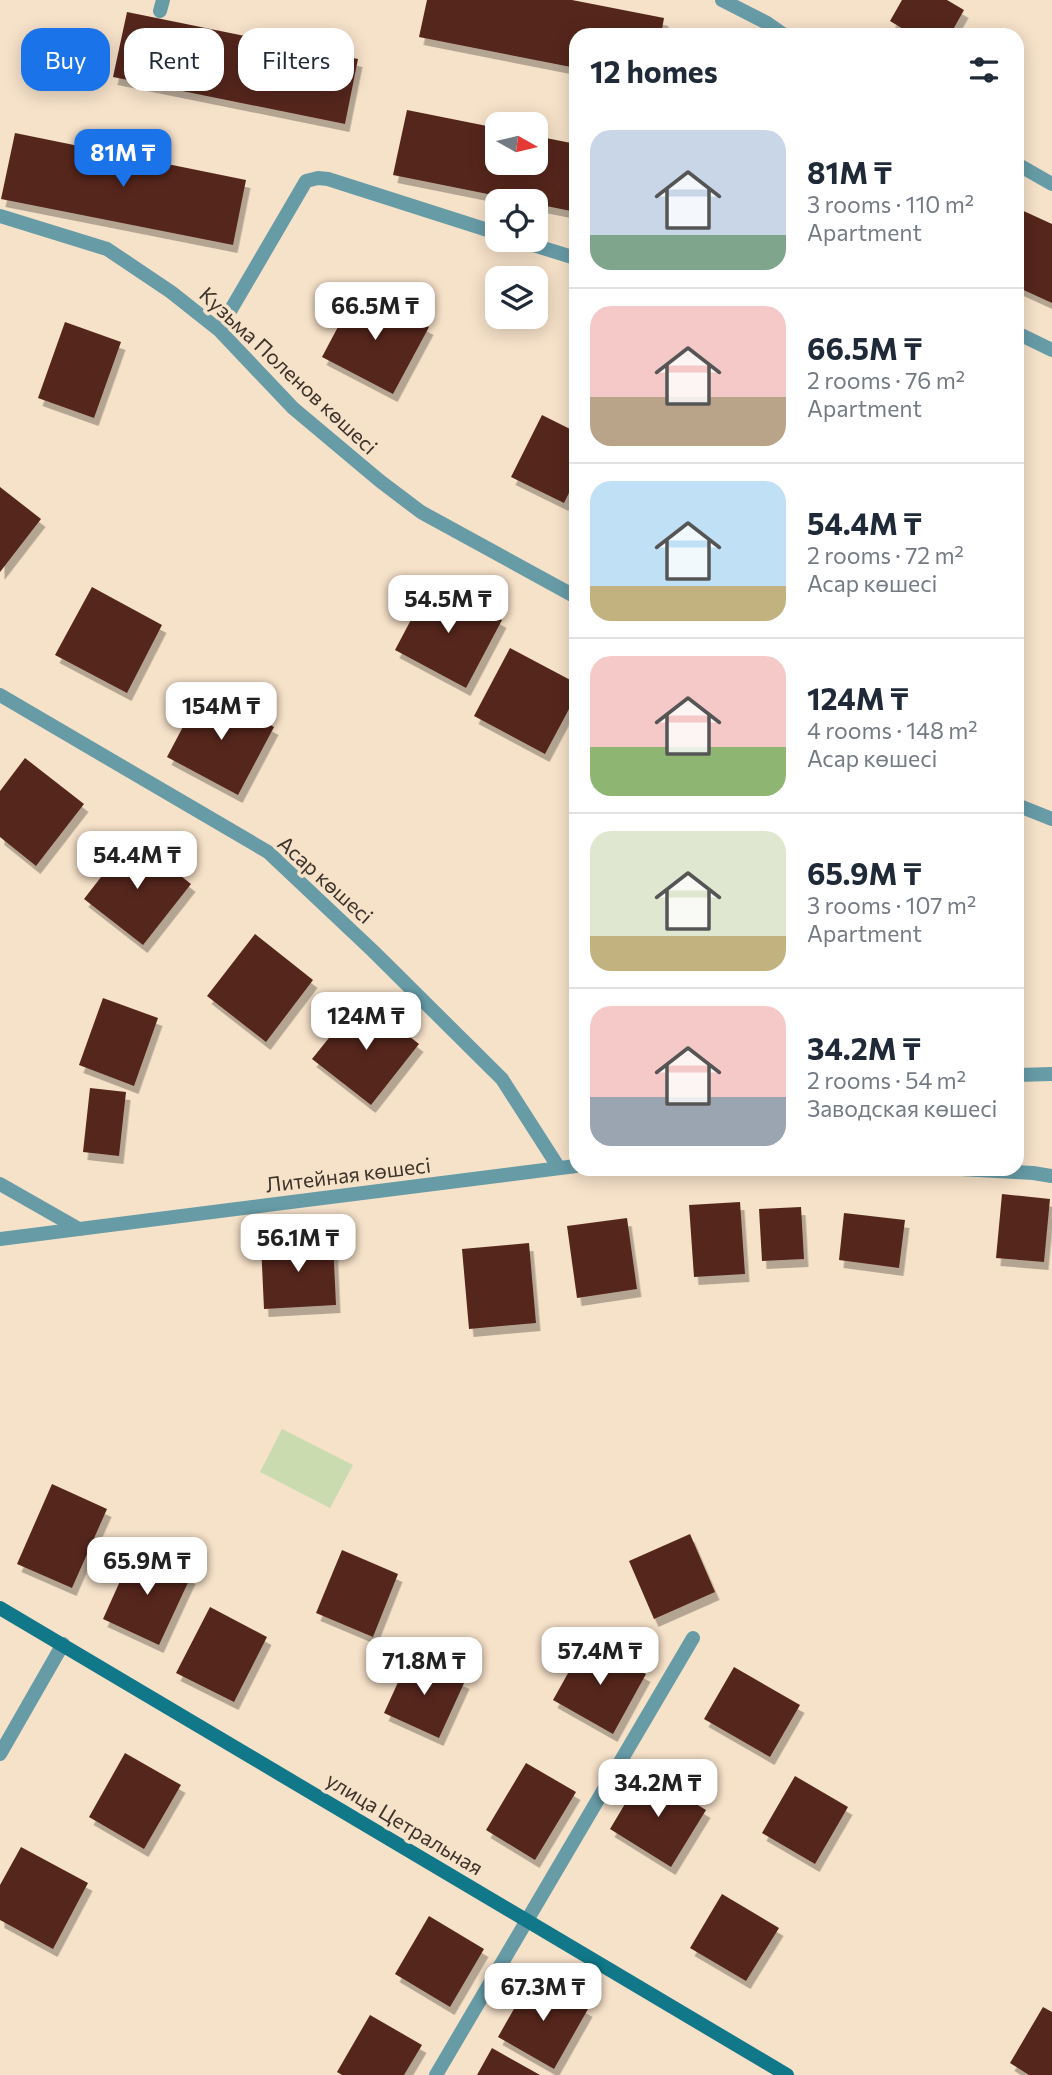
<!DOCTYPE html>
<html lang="en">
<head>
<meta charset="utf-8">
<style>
	:root { --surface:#fff; --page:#f6f6f7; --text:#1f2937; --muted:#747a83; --line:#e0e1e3; --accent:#1a73e8 }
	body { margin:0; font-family:Commissioner,sans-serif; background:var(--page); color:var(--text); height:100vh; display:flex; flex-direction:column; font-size:26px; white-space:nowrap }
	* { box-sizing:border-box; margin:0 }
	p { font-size:23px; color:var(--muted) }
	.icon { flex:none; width:38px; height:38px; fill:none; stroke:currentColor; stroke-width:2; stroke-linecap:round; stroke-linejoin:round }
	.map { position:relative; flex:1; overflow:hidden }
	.panel { position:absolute; left:569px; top:28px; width:455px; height:1148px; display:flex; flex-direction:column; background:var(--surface); border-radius:21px; box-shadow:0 4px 18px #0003 }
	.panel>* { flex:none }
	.hud { position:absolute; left:21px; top:28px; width:443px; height:63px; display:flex; gap:14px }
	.needle { width:46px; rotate:98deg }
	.fabs { position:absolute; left:485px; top:112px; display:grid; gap:14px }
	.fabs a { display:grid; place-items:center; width:63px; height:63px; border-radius:14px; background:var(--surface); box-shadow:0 4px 18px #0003; font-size:35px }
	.price { position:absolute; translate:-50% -60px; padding:0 16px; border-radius:14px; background:#fff; color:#222; font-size:23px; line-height:46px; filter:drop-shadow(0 2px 4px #0008) }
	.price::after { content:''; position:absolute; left:50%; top:42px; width:21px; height:16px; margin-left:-10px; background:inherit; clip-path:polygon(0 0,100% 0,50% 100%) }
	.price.on { background:var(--accent); color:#fff }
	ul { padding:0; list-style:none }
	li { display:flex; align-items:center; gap:21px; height:175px; padding:0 21px }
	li+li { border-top:2px solid var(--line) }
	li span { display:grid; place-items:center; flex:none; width:196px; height:140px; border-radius:21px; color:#555 }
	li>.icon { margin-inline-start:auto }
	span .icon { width:84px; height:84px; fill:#fffc; stroke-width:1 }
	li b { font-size:30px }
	h2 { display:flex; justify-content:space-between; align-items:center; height:84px; padding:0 21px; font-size:30px }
	.pill { padding:0 24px; border-radius:21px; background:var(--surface); box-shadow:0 4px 18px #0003; font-size:24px; line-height:63px }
	.pill.on { background:var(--accent); color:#fff }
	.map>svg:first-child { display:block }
</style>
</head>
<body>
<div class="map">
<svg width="1052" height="2075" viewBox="0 0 1052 2075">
	<defs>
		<filter id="shadow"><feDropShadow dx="4.5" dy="8" stdDeviation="0" flood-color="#0004"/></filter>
	</defs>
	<rect width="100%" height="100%" fill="#f6e1c9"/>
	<path fill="#cbdbb0" d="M282,1429L353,1465L330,1508L260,1472Z"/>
	<path fill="#55281c" filter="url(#shadow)" d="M427,0H572L664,18L661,35H576V68L419,37Z
		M902,0H947L964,10L950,35H913L890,21Z
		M127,12L358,59L345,124L113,77Z
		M407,110L497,128V163H536V136L576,144V212L536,204V201H522L393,175Z
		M15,133L246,180L233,245L1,199Z
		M1017,208L1052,224V303L1017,287Z
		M358,289L429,327L393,394L322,357Z
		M65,322L121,342L94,418L38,398Z
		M542,415L576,432V479L564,503L511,477Z
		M0,487L41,519L0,572Z
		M431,582L502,620L466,688L395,650Z
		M92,587L162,625L127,693L55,655Z
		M510,648L576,683V696L545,754L474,716Z
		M203,689L274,727L238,795L167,757Z
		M25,758L84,804L36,866L0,837V791Z
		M132,837L191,884L143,945L84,899Z
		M255,934L313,980L266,1042L207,996Z
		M103,998L158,1018L134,1086L79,1065Z
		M361,998L419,1044L371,1105L312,1059Z
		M90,1088L126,1092L119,1156L83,1152Z
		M1002,1194L1050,1199L1044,1262L996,1258Z
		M740,1202L745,1274L694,1277L689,1205Z
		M801,1207L804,1259L762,1261L759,1209Z
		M844,1213L905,1220L899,1268L839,1260Z
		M627,1218L637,1289L577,1298L567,1226Z
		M333,1240L336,1305L264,1309L261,1244Z
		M529,1243L536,1323L469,1329L462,1249Z
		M52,1484L107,1509L72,1588L17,1564Z
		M690,1534L715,1592L654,1619L629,1561Z
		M134,1550L191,1576L159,1645L103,1619Z
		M342,1550L398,1574L373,1637L316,1613Z
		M210,1607L267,1637L234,1702L176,1673Z
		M586,1641L646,1674L613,1734L553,1700Z
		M410,1656L465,1681L439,1738L384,1713Z
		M734,1667L800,1705L770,1757L704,1719Z
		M125,1753L181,1785L144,1849L89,1817Z
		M526,1763L576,1792L535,1860L486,1830Z
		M644,1772L706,1810L671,1867L610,1829Z
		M795,1776L848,1807L815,1864L762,1833Z
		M21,1847L88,1883L53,1949L0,1920V1885Z
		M722,1894L779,1928L746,1981L690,1948Z
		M429,1916L484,1949L450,2007L395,1974Z
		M532,1977L588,2009L554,2069L498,2037Z
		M1043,2007L1052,2012V2075H1029L1010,2063Z
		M370,2015L422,2045L404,2075H342L337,2072Z
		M492,2048L540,2075H477Z"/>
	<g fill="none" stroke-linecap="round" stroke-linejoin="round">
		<path stroke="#679ca7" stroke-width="14" d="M0,1184L79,1229"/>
		<path stroke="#679ca7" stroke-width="14" d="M722,0L767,23L784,35
			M160,11L163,0
			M1017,164L1052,184
			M0,216L107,249L171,292L219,330L293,408L380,481L421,512L576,597
			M517,240L572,257
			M219,330L306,181L318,178L328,179L497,233
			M1017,333L1052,350
			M0,695L268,852L373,951L502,1079L559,1168
			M1017,805L1052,819
			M1017,1075L1052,1074
			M961,1169L1033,1173L1052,1176
			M0,1239L576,1166
			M0,1754L63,1644
			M436,2075L693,1638"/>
		<path stroke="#107888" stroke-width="14" d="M0,1608L787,2075"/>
	</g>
	<g text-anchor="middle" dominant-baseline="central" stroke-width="7" stroke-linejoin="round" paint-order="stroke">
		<g font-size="21" fill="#3c342b" stroke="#f6e1c9">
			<text transform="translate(289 370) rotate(43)">Кузьма Поленов көшесі</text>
			<text transform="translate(326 879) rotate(42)">Асар көшесі</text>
			<text transform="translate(348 1174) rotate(-7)">Литейная көшесі</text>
			<text transform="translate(405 1823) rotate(31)">улица Цетральная</text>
		</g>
	</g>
</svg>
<div class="fabs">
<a><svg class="needle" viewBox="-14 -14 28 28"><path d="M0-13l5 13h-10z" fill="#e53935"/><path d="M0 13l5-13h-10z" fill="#747a83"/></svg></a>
<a><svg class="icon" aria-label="locate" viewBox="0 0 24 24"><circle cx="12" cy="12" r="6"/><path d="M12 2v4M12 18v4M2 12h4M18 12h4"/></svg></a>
<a><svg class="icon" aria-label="layers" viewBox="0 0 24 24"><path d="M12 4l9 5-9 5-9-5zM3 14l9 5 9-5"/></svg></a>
</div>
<b class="price on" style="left:123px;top:189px">81M ₸</b>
<b class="price" style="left:375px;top:342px">66.5M ₸</b>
<b class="price" style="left:448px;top:635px">54.5M ₸</b>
<b class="price" style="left:221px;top:742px">154M ₸</b>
<b class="price" style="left:137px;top:891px">54.4M ₸</b>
<b class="price" style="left:366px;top:1052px">124M ₸</b>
<b class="price" style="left:298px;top:1274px">56.1M ₸</b>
<b class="price" style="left:147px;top:1597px">65.9M ₸</b>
<b class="price" style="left:600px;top:1687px">57.4M ₸</b>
<b class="price" style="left:424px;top:1697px">71.8M ₸</b>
<b class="price" style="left:658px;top:1819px">34.2M ₸</b>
<b class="price" style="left:543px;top:2023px">67.3M ₸</b>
<div class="hud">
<a class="pill on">Buy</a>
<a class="pill">Rent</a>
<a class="pill">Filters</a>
</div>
<section class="panel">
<h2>12 homes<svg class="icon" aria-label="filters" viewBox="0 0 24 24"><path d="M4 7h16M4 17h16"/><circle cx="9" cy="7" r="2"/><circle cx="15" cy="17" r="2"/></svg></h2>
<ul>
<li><span style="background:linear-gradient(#c9d6e8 75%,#7fa58c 0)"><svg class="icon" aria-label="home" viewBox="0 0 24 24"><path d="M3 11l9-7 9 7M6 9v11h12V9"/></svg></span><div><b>81M ₸</b><p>3 rooms · 110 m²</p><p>Apartment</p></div></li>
<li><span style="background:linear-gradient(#f6c9c9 65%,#b9a48a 0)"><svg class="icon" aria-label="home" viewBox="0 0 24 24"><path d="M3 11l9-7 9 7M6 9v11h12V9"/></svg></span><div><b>66.5M ₸</b><p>2 rooms · 76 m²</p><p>Apartment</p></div></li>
<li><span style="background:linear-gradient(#bfe0f5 75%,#c2b280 0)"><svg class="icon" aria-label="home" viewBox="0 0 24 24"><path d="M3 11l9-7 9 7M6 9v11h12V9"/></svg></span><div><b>54.4M ₸</b><p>2 rooms · 72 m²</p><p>Асар көшесі</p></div></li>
<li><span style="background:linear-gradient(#f6c9c9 65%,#8fb573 0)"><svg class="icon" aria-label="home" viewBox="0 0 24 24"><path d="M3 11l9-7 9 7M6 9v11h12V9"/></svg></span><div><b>124M ₸</b><p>4 rooms · 148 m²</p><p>Асар көшесі</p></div></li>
<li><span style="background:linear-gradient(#dfe7d0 75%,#c2b280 0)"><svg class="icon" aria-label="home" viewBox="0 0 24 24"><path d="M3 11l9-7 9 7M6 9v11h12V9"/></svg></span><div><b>65.9M ₸</b><p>3 rooms · 107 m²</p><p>Apartment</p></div></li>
<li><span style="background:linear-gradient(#f6c9c9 65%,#9aa5b1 0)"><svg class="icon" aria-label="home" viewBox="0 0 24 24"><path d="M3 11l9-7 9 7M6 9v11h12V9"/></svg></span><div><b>34.2M ₸</b><p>2 rooms · 54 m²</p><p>Заводская көшесі</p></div></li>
</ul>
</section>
</div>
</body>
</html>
